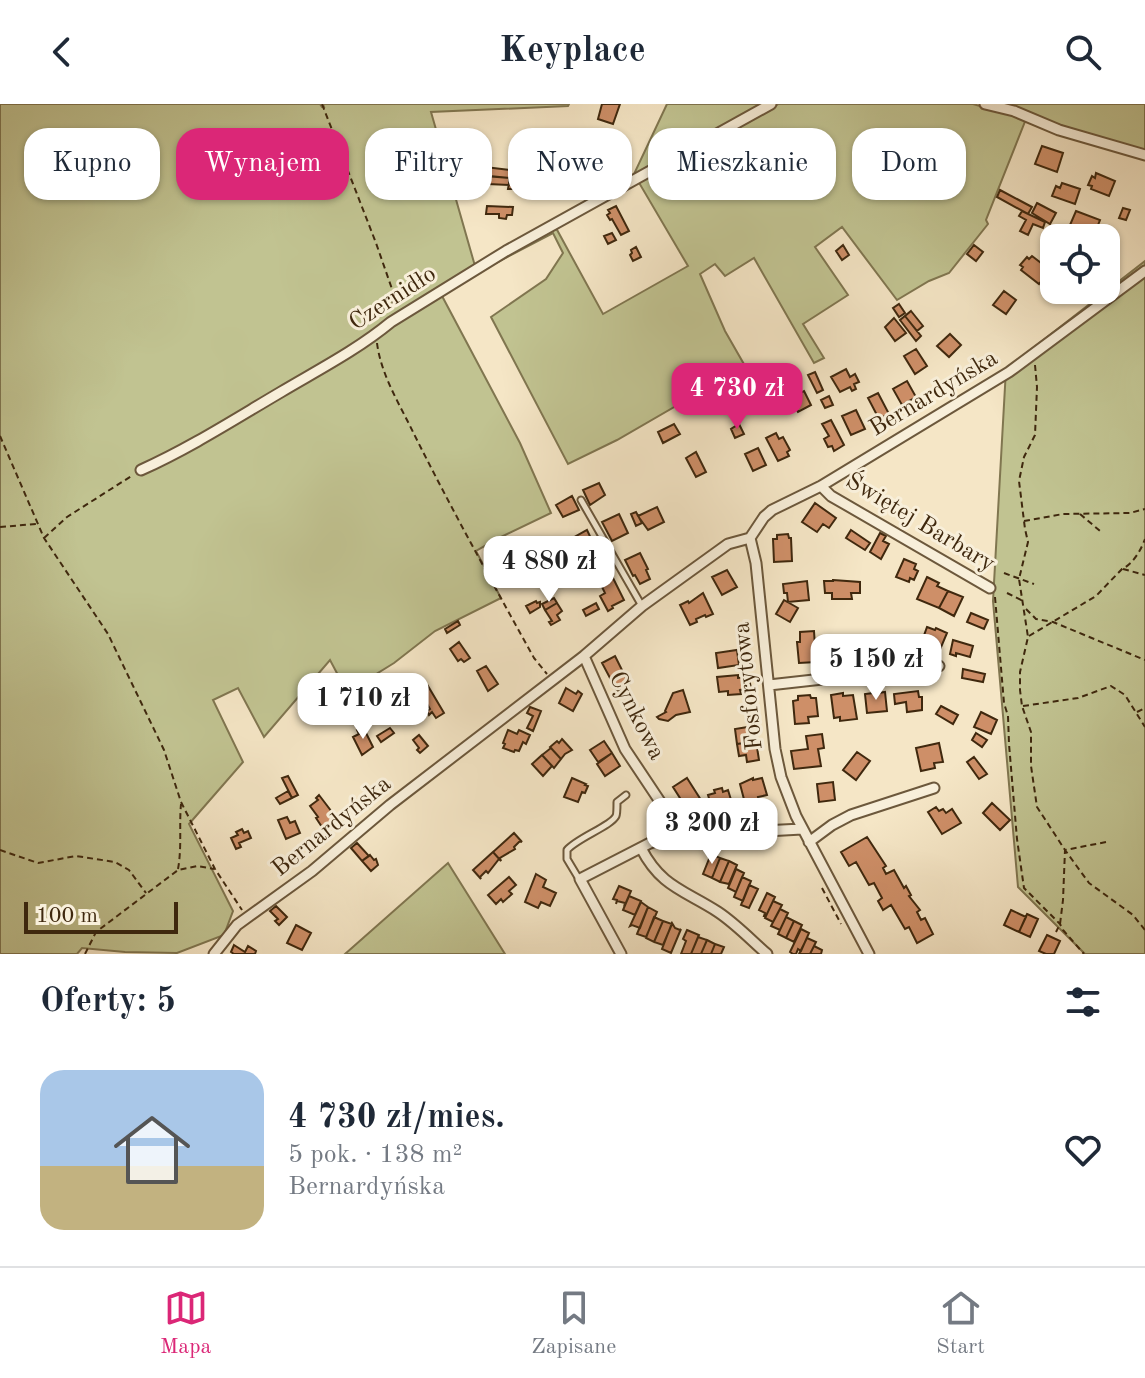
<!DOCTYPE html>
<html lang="pl">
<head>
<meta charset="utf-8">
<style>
	:root { --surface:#fff; --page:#f6f6f7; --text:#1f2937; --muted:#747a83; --line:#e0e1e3; --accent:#db2777 }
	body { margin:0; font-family:"Old Standard TT",serif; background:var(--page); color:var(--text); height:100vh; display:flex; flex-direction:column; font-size:30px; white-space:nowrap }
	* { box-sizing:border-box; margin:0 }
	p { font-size:26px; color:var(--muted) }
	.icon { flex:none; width:44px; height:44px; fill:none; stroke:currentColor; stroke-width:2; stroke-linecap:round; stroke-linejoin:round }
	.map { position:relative; height:850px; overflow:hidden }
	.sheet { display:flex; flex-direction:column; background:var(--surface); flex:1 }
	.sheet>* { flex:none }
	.banner { position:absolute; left:24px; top:24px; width:1098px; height:72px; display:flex; gap:16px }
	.controls { position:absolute; left:1040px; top:120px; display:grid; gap:16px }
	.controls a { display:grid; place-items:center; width:80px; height:80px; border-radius:16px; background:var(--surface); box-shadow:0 2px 6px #0004; font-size:40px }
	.scale { position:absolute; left:24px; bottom:20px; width:154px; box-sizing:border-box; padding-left:8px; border:4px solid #3f280e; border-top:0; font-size:22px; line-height:28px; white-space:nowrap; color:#3f280e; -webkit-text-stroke:6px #f8efda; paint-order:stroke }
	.price { position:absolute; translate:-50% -68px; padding:0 18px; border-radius:16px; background:#fff; color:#222; font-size:26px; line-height:52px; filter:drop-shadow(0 2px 4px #0008) }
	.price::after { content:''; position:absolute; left:50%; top:48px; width:24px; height:18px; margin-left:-12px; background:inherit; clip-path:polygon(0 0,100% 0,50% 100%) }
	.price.on { background:var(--accent); color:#fff }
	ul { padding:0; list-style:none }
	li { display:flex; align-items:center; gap:24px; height:200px; padding:0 40px }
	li+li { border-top:2px solid var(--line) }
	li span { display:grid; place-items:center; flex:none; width:224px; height:160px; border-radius:24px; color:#555 }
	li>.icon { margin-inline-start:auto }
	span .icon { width:96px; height:96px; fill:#fffc; stroke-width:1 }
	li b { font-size:34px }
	h2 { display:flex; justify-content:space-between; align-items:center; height:96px; padding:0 40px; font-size:34px }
	.pill { padding:0 28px; border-radius:24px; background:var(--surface); box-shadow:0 2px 6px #0004; font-size:28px; line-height:72px }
	.pill.on { background:var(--accent); color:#fff }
	header { display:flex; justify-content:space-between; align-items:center; height:104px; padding:0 40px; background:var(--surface); font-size:36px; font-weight:800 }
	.tabs { display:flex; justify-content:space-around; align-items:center; height:112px; border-top:2px solid var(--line); background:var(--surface); font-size:22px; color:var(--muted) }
	.tabs a { display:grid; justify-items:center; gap:4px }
	.tabs .on { color:var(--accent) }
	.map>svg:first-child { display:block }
</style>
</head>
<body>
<header><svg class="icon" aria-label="back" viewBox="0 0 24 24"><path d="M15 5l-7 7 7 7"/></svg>Keyplace<svg class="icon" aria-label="search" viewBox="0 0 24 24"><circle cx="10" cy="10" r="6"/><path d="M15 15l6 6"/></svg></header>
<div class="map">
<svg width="1145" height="850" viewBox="0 0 1145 850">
	<rect width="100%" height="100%" fill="#f5e6c6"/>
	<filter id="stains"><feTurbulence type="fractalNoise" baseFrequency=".0025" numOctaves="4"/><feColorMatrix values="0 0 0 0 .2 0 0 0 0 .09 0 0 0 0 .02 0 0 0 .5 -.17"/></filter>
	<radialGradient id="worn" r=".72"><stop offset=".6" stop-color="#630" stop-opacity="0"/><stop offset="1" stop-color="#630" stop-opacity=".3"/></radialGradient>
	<path fill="#c1c391" stroke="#807650" stroke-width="2" d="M0,0H320L322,3H324L323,0H569L568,2L431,8L475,162L424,196L286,281L318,267L442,192L520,339L551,409L499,434L476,447L501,494L435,527L394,559L347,588L330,556L264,633L238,584L213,596L243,658L189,720L233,807L224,831L177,849L125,848L82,844L77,850H0Z
		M667,0H766L635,73L634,70Z
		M778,0H973L1026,15L986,116L988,120L949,169L929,177L897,196L842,123L815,143L848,191L803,220L824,254L814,259L754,154L725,172L715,160L700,170L725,227L745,262L617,336L568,360L491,213L546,175L563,149L553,129L492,161L556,124L603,210L688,162L638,77Z
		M1000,0H1145V48L1063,22Z
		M1145,157V850H1085L1018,783L993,497L1006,265Z
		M448,759L505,850H345Z"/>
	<path fill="#ce8f68" stroke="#3f280e" stroke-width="2" d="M602,0H620L613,20L598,15Z
		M1042,42L1063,49L1057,68L1035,60Z
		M485,63L510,66V74L485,72Z
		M1096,69L1115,77L1109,92L1091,85L1092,82L1088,81L1092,72L1095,74Z
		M489,72L509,74V81L488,80Z
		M510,74H516L515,85H508Z
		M1062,79L1080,85L1075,100L1052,92L1056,82L1060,84Z
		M1000,86L1032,103L1028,110L997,93Z
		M1037,99L1056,109L1050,120L1032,109Z
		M487,102L513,103L512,111H507L506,115L499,114V110H486Z
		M616,102L629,127L621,131L612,115L610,116L607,111L610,109L608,106Z
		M1123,104L1130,106L1126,116L1119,114Z
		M1022,107L1045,118L1043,124L1033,120L1028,131L1020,127L1026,116L1019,112Z
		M1076,107L1100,116L1094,131L1070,121Z
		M612,129L616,136L608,140L604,132Z
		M843,141L849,151L842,156L836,147Z
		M974,141L983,148L976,157L967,150Z
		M636,143L641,153L633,157L630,151L632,149L631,146Z
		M1032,152L1050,166L1039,180L1021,166L1023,163L1020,161L1027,153L1029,155Z
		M1004,187L1016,196L1006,210L993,201Z
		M899,200L905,209L899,213L893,204Z
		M911,207L923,222L917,227L905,212Z
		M905,212L921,232L916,237L900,216Z
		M894,214L906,229L895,237L885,223Z
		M950,230L961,241L949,253L937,242Z
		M916,245L927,262L915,270L904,252Z
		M846,265L850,273L855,270L859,278L854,280L856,285L852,287L850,283L840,288L831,273Z
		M815,268L823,286L817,289L808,271Z
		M907,277L916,293L902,301L893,285Z
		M804,287L811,301L798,308L791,294Z
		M878,289L889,310L879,315L868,294Z
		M829,292L833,301L825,304L821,296Z
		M856,306L865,325L851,331L842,312Z
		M831,316L844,341L834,347L832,342L828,343L824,335L829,332L822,320Z
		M674,320L680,330L663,339L658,328Z
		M739,320L744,330L735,334L731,325Z
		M776,329L779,335L783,333L790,346L787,348L789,352L778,357L766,334Z
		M758,344L766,361L753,367L745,350Z
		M696,348L706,368L696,373L686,354Z
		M599,379L605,391L590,401L583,386Z
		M572,392L579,406L563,413L556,401Z
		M815,399L836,414L829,424L823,420L817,428L802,418Z
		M657,403L664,418L648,426L638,412Z
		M636,408L642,419L636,422L631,410Z
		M619,410L628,429L612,437L602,418Z
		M587,426L596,445L580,453L571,435Z
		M851,426L870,439L865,446L846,434Z
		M880,429L886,432L883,437L889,440L881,455L870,448Z
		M788,430L789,434H791L792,457L774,458L773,435H777V431Z
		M558,437L562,443L551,449L548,443Z
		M640,449L648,465L646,466L650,475L640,480L635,471L633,472L625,456Z
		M547,450L552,461L542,466L537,456Z
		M567,452L581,475L573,479L559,457Z
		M904,455L916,460L914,465L918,467L914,476L910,474L909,478L896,473Z
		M727,466L737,483L722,491L712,473Z
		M927,473L939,479L937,482L948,487L939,504L917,495Z
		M613,474L624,496L612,502L613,504L608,507L600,492L605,489L601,481Z
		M833,476L860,478V489H851L852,495H832V489H825L824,477H833Z
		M807,477L809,496L788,498L787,489H784L783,480Z
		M948,487L963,493L954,512L939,504Z
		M703,489L713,510L706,513L705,511L696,515L697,518L690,521L680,501L688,497L689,499Z
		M554,494L557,499L545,506L542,500Z
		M784,496L798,504L790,518L776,510Z
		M536,497L537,499L540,498V503L530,509L526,502Z
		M557,499L562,507L557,511L560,516L551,521L549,518L552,517L545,506Z
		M596,499L599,505L586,512L583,506Z
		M971,509L988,516L984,525L967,518Z
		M458,517L460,521L447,529L445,525Z
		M927,523L935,526L936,524L947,529L939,548L928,543L929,540L922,537Z
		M814,527L816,558L799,559L797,538H800V528Z
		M842,531L844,552L823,554L821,533Z
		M876,531L877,535H881L883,554L875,555L874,551L860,553L858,533Z
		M953,536L973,542L970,553L956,549V552L950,550Z
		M459,538L470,554L464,558L461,555L458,557L450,545Z
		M898,542L899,560H889L887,543Z
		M737,546L739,561L718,564L716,549Z
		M615,552L629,580L617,587L602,559Z
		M486,562L498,580L488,587L477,567Z
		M963,565L985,570L983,578L962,574Z
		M738,571V574L749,573L751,585L740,586L741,590L728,591V587L719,588L717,573Z
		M423,576L426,581L410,591L407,586Z
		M428,582L444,609L436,614L432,608L429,611L427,607L430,605L421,590L423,588L422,586Z
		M566,584L576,590L578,587L582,590L573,607L559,599Z
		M683,586L690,608L676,611L668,617L659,615L657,613L666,608L665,607L673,589Z
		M873,586H878V589L885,588L887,607L867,609L865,590L873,589Z
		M918,587L919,593H922V606L907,608L906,598L895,600L894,590Z
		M843,589V592L853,591L857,615L840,617V613L834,614L831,591Z
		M810,591L811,594H816L818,612L808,613L809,619L795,620L793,597L798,596V592Z
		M941,602L958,611L953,620L936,610Z
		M530,603L541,607L533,627L527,624L533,612L527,609Z
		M981,608L997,616L991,630L974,623Z
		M754,622L756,637L737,640L735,625Z
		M363,623L373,643L362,651L353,633L359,630L357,626Z
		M390,624L394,629L381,638L377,632Z
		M508,626L517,630L519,626L530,631L526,640L523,638L519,647L515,646L514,648L503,644L505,640L503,639Z
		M976,629L987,636L982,643L972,636Z
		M822,630L824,644L818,645L821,662L794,665L791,647L808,645L806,632Z
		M419,631L428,642L420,649L417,646L419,644L413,636Z
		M562,635L572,646L565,650L561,655L550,643L557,637L559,639Z
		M604,637L612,649L598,658L590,646Z
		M756,637L759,656L747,658L746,651L739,652L737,640Z
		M939,639L943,658L934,659L935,664L921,667L916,644Z
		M550,643L561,655L554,664L542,651L551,644Z
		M857,648L870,657L856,676L843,666Z
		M612,649L620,662L605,672L597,660Z
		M542,651L552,662L543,672L532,660Z
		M974,653L987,670L979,675L967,658Z
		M288,672L298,691L292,694L282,674Z
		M572,674L586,680L585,681L588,682L585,689L582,688L578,698L564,693Z
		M687,674L701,696L687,705L673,683Z
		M753,674V676L762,674L767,691L758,693L760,700L746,703L740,680Z
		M833,678L835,696L819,698L817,680Z
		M722,684L723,688L728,686L732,699L727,700L729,707L714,711L708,691L715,689L714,686Z
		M288,687L292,694L280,700L276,694Z
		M319,691L338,716L324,726L316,714L318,713L310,702L318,696L316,694Z
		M992,699L1010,716L1000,726L983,709Z
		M936,703L939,707L943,705L946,709L952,705L961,719L942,730L928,708Z
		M287,713L290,719L295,717L300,729L286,735L278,716Z
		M242,725L244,729L248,727L251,734L239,739L241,743L236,745L231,734L238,731L236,728Z
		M514,729L522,738L520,737L514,743L515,745L500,754L501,757L493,748Z
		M867,733L886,762L883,764L886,770L894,766L904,784L906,782L911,791L909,792L920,806L917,808L921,816L925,814L933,830L917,839L909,823L905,825L891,801L883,806L878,797L882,794L874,779L869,781L856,758L849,762L841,748Z
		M357,739L369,752L362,757L351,744Z
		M493,748L501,757L499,755L488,769L486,767L480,773L481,775L473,766Z
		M711,750L720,754L712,774L703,770Z
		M370,751L374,756L376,755L378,761L371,767L362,757Z
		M720,754L729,757L720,778L712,774Z
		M729,757L737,761L729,780L720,778Z
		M736,765L744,769L736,788L728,784Z
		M536,770L546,776L543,783L556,789L550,802L541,798L538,804L525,798Z
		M509,773L516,781L509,787L512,790L503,798L501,795L496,800L488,791Z
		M742,773L751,777L743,797L734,793Z
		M749,781L758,785L749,804L741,801Z
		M619,782L631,787L624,803L625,799L617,797L616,800L617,796L613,795Z
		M767,789L775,793L766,812H764L765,809L759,806Z
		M629,792L641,797L635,811L623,806Z
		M773,797L782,801L773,818L765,814Z
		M641,798L648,803L640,824L632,821L630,822Z
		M276,802L287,813L279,821L275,817L278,815L270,807Z
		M648,803L657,808L646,833L637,830Z
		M780,805L788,809L780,826L771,822Z
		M1011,806L1026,813L1019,828L1004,821Z
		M1027,810L1038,815L1030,833L1019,828Z
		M654,813L663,817L654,838L646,834Z
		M786,813L794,817L786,834L778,830Z
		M663,817L672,820L663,841L654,838Z
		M794,817L802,821L794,838L786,834Z
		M672,819L675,824L680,826L681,825L671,849L662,845Z
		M296,821L311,829L302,846L287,839Z
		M801,825L809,829L801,847L798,845L796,850H793L790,848Z
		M687,826L699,831L691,850H681L686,837L683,835Z
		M1047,831L1060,837L1054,850H1046L1039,847Z
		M698,833L707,836L701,850H691Z
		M807,834L816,838L810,850H799Z
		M707,836L715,840L711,850H701Z
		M715,840L724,843L721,850H711Z
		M234,841L245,848L248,842L256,847L255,850H234L231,848Z
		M814,842L822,846L821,850H810Z"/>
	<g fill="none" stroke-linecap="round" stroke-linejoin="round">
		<g stroke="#6c583c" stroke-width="9">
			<path id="lane" d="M581,396L642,502
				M579,775L567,755V746C577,734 611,722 616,712C617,710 617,700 617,698L626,691"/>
		</g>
		<g stroke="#6c583c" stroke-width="13">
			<path id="street" d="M985,0L1014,7L1059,26L1145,51
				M141,366C190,344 235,315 281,288C318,266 357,246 391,218L506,147L771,0
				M821,382L831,392L990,484
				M750,434L756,459L775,645L781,673L796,712L869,850
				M584,552L625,645L671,714L678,731
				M769,581L939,562
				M809,738L832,721L851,711L934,684
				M641,744C661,783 684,786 718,808C736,820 751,836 767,850
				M214,850L237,821L312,767L390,701L584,552L642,502L728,440L750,434L764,413L772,406L821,382L1009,268L1145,167
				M621,850L580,775L650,739L670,732L802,725"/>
		</g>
		<path stroke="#3f280e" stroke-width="2" stroke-dasharray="6 4" stroke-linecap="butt" d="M322,0L376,139L392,185L393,206
			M377,239C381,271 400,301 414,330C452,406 493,480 534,554L547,570
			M1035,261L1037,283L1035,331L1024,353L1019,377L1025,425L1028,438L1019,475L1028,533L1020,568V586L1022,602L1031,628V662L1037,703L1065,746L1063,796L1060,820L1056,828
			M0,332L44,434L108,530L164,646L181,698L215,765L242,806
			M1080,410L1100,427
			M1024,417L1063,410L1130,409L1145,405
			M0,423L36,420
			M44,434L67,413L133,371
			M1123,465L1145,471
			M1004,469L1034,480
			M1007,489L1023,497
			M995,493L1004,599L1008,612L1009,640L1017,735L1024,784L1060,820L1063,826L1084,850
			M1026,505L1036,515L1053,518L1145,556
			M1029,532L1096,492L1122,465C1133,460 1141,446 1145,435
			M1023,602L1078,594L1111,582L1125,591L1145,623
			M1137,608L1145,604
			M1106,738L1065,746L1089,779L1133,811L1145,826
			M0,746L38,759L76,752L115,758L129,766L146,789
			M178,765C182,743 179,722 181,700
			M822,784L841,820
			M85,850L96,828L178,766L197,762L214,765"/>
		<use href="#lane" stroke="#f8efda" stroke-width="5"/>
		<use href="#street" stroke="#f8efda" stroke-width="9"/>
	</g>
	<g text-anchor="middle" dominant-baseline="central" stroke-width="6" stroke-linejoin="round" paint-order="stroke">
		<g font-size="24" fill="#3f280e" stroke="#f8efda">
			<text transform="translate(393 195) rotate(-33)">Czernidło</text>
			<text transform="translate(934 290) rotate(-31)">Bernardyńska</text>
			<text transform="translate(920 419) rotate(31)">Świętej Barbary</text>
			<text transform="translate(749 582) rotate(-96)">Fosforytowa</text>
			<text transform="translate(636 612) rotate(63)">Cynkowa</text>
			<text transform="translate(332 723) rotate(-39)">Bernardyńska</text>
		</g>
	</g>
	<rect width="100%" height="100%" filter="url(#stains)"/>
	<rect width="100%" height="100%" fill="url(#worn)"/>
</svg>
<div class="controls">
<a><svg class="icon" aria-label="locate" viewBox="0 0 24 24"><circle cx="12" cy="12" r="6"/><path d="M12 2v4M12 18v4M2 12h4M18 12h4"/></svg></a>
</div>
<div class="scale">100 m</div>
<b class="price on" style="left:737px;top:327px">4 730 zł</b>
<b class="price" style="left:549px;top:500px">4 880 zł</b>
<b class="price" style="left:876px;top:598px">5 150 zł</b>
<b class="price" style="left:363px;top:637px">1 710 zł</b>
<b class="price" style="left:712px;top:762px">3 200 zł</b>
<div class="banner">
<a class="pill">Kupno</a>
<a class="pill on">Wynajem</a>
<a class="pill">Filtry</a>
<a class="pill">Nowe</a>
<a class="pill">Mieszkanie</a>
<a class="pill">Dom</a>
</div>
</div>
<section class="sheet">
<h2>Oferty: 5<svg class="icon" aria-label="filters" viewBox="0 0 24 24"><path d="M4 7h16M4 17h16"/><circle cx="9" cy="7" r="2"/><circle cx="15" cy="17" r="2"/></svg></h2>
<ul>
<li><span style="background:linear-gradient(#a9c7e8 60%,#c2b280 0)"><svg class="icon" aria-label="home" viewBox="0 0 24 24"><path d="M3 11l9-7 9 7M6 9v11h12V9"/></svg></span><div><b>4 730 zł/mies.</b><p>5 pok. · 138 m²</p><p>Bernardyńska</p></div><svg class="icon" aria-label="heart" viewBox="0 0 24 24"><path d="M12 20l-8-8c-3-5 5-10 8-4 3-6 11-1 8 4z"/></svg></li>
</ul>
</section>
<nav class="tabs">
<a class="on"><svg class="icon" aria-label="map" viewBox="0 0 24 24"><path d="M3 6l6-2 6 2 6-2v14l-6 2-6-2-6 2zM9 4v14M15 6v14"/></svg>Mapa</a>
<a><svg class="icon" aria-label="saved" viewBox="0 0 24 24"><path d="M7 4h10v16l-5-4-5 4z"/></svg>Zapisane</a>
<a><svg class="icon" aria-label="home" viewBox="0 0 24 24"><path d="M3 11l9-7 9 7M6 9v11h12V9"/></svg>Start</a>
</nav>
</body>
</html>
